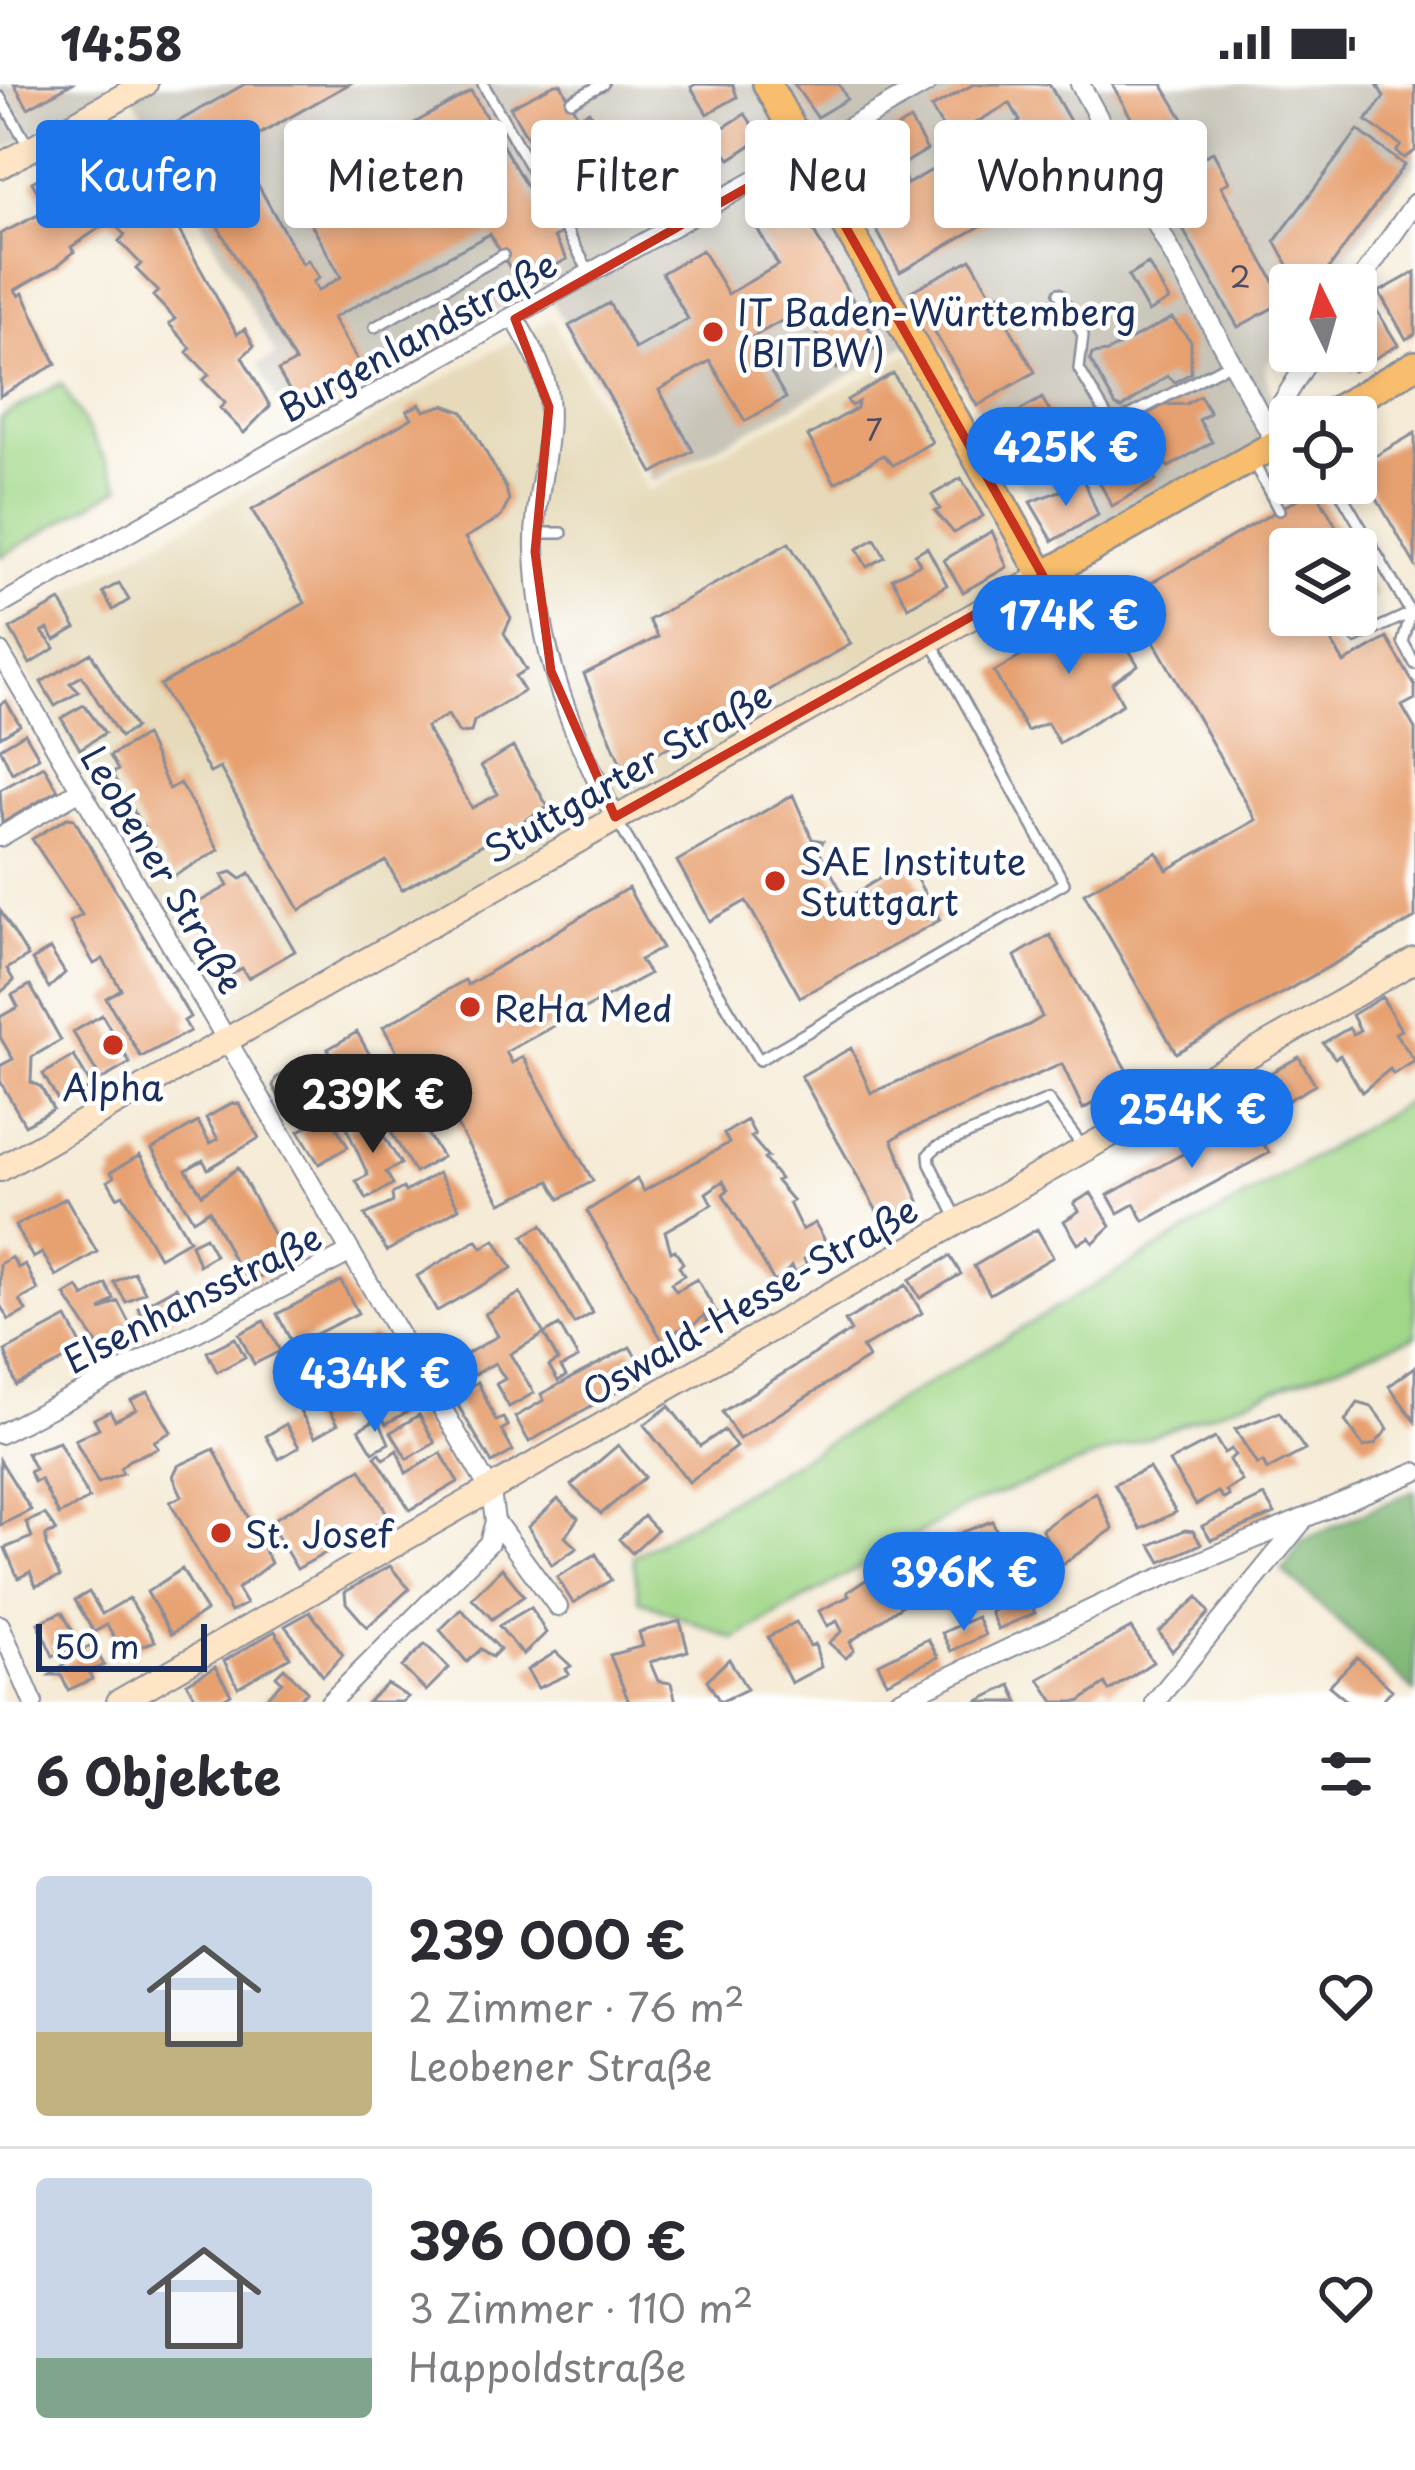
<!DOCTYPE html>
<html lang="de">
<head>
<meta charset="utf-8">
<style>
	:root { --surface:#fff; --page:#f2f2f3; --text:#2b2b33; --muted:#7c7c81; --line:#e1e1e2; --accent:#1a73e8 }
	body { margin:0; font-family:"Playpen Sans",sans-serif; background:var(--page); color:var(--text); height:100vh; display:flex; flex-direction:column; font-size:45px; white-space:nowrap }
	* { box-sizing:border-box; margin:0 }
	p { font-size:39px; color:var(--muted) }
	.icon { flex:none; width:66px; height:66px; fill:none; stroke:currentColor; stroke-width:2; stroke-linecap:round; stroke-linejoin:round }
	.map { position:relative; height:1618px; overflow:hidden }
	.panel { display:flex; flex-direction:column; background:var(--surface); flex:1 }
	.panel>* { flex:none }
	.hud { position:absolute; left:36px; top:36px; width:1344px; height:108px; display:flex; gap:24px }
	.needle { width:78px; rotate:355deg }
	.fabs { position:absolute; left:1269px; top:180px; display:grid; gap:24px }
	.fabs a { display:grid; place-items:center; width:108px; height:108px; border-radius:12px; background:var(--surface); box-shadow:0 6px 18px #0003; font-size:60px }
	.scale { position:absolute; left:36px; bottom:30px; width:171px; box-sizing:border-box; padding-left:12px; border:6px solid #1b2f5e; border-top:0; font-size:33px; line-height:42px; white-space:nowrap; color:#1b2f5e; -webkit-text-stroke:9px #fff; paint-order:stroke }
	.price { position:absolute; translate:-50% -102px; padding:0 27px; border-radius:42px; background:var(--accent); color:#fff; font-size:39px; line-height:78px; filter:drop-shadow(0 3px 6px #0008) }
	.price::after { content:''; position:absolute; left:50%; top:72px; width:36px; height:27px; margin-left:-18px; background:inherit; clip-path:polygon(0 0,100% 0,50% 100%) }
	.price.selected { background:#222; color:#fff }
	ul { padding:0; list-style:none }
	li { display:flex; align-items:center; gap:36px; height:300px; padding:0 36px }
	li+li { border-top:3px solid var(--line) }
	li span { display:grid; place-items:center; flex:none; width:336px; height:240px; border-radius:12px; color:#555 }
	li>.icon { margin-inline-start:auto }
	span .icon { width:144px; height:144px; fill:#fffc; stroke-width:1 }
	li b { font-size:51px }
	h2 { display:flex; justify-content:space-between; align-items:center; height:144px; padding:0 36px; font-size:51px }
	.tag { padding:0 42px; border-radius:12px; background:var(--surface); box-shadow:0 6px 18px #0003; font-size:42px; line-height:108px }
	.tag.selected { background:var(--accent); color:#fff }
	.status { display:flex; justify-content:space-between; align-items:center; height:84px; padding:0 60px; background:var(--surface); direction:ltr }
	.status svg { height:33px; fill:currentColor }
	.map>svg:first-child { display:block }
</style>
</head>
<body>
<div class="status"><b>14:58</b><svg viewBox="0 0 49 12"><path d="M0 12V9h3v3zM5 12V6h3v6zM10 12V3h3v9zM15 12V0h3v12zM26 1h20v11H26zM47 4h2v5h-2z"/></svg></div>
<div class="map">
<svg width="1415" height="1618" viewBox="0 0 1415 1618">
	<rect width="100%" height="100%" fill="#fff"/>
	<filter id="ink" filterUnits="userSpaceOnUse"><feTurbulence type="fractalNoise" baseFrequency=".00833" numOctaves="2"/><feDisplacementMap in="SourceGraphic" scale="24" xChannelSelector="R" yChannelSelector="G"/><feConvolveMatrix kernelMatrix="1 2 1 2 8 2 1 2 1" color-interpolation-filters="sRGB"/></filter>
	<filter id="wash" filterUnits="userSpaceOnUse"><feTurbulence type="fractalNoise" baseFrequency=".004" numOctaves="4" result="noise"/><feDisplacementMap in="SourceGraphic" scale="48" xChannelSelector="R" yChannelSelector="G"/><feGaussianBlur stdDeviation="2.7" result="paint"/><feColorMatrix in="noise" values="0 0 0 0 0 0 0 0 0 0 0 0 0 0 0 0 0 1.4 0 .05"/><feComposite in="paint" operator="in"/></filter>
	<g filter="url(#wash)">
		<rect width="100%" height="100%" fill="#f5ebd6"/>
		<path fill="#e6daba" d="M551,234L648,407L909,270L1047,501L242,958L2,547Z"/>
		<path fill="#c8c4b8" d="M0,0H120L0,68Z
			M126,0H1415V80L1325,201H1290V248L1266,281L1279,367L1070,483L932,247L653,398L543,201L290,340L258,281L276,271Z"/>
		<path fill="#a1d788" stroke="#5e8373" stroke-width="3" d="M61,299L121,403L0,473V334Z
			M1415,1013V1252L967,1422L734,1555L639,1516L633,1473Z"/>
		<path fill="#80b874" stroke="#4e7469" stroke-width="3" d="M1415,1406V1608L1283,1487L1302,1457Z"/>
		<g id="blocks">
			<path fill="#e7a171" d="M14,0H71L28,24Z
				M245,0H349L237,63L302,180L308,176L319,194L313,198L318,207L341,193L293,108L471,7L543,131L564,119L510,23L555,0H561L578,33L589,27L616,74L604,80L625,116L554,153L567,175L520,201L490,150L333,234L365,289L300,325L278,287L295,278L163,46Z
				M696,0L733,1L737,13L707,30L691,3Z
				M794,0H839L847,15L817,33Z
				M974,0H1049L1093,78L900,188L838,77L910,36L927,66L900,82L907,100L1020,37L1010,19L949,54L931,24Z
				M1112,0H1162L1189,45L1150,67Z
				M1377,0H1415V67L1404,74L1396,68L1401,61L1366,37L1384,13Z
				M745,30L762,54L730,75L710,52Z
				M1358,46L1404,81L1317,201H1299L1275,157Z
				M1198,60L1205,72L1213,68L1229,98L1221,102L1285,217L1238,243L1150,87L1158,83L1154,75L1181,61L1185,67Z
				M709,73L719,90L682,111L672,94Z
				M140,77L237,250L245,245L254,262L242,273L270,322L244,349L220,324L225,319L203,296L209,291L187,268L191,264L169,240L175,235L153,212L158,207L136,185L141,180L119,157L125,151L110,137L71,163L74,168L57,182L15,206L19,212L23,209L56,280L0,312V150L48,126L32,98L65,80L81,108Z
				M794,113L879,262L837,285L803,225L751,254L786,314L745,337L710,277L659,306L693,367L653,389L569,242L609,219L635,265L688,235L662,189L702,166L728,210L778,181L753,137Z
				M971,175L992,212L1000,210L1009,220L1010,236L1005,235L1035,288L977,322L911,207Z
				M1148,180L1169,216L1148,228L1128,192Z
				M1415,188V250L1406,255L1379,208Z
				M1374,222L1398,261L1353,287L1334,267H1356V250L1363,246L1356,232Z
				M1172,234L1191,257V289L1175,298L1167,292L1122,324L1116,322L1090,276L1092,270L1107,268Z
				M893,289L932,358L893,381L883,371L835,399L808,352L857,324L858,318L851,322L847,316Z
				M1200,312L1210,329L1199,336L1212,358L1169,383L1158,376L1148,382L1156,397L1112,422L1081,364L1071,370L1059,350L1084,333L1111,353L1109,361L1120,374L1137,364L1145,377L1152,364L1136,337L1164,321L1186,320Z
				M1042,314L1058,341L1005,372L989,345Z
				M420,320L424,327L444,321L463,328L506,404L509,417L501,433L465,454L511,534L504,549L526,586L515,592L524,607L474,637L471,648L459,649L448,631L426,643L472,724L498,710L481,682L513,663L548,723L402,806L386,777L300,826L220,684L210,689L160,601L305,519L252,426L412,334L407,327Z
				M1415,349V481L1358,382Z
				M1082,391L1098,431L1053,457L1030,418L1065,405L1067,409V400Z
				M961,394L983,432L954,449L935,427L940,425L932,411Z
				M1315,405L1349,465H1290V531H1340L1322,541L1344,579L1387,554L1415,602V615L1402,622L1415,645V834L1176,969L1084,809L1157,768L1167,786L1256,736L1128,512Z
				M992,447L1007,483L963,508L944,476Z
				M875,455L885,473L867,483L857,465Z
				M789,459L851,560L624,688L584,590L658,553L649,536Z
				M927,463L947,501L908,523L892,494L920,480L915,470Z
				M1356,478L1375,511L1356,522Z
				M119,499L129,516L113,526L103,508Z
				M60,517L76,544L55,556L48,545L42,548L55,564L30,580L10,545Z
				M1104,524L1138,581L1112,599L1123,620L1059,659L1047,639L1027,647L994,588Z
				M91,569L135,644L120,653L82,592L70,599L79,608L55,622L41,598Z
				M6,617L20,641L0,653V620Z
				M84,621L105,649L80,665L61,634Z
				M25,649L39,673L12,689L0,664Z
				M145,651L169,705L180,699L219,766L172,793L151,757L146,760L141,751L146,748L112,690L118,686L110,672Z
				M44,682L58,706L2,739L0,706Z
				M793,711L812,755L823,757L819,767L846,815L907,778L940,836L800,913L746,817L710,837L677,777Z
				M67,734L74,735L190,933L184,937L190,947L141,973L106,914L121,905L103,875L94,880L70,838L82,831L32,755Z
				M232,788L241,795L250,789L295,867L248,894L242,884L229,892L190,823L228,802L222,791Z
				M628,804L662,864L640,876L649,890L506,968L512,979L523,973L593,1097L560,1115L550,1097L501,1119L423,981L409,989L383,943L465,896L468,901Z
				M0,826L28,872L7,885L14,897L0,909Z
				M1050,851L1132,996L1083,1025L1062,980L904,1048L892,1056L919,1117L883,1138L801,992L851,964L871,1009L1029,941L1042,933L1015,872Z
				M50,865L65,889L49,904L32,876Z
				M30,901L61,956L32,973L31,998L41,1003L53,1025L25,1041L0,997V982L13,975L0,953V933L18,923L12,911Z
				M1382,913L1401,946L1395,949L1415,977L1393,990L1390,985L1362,1008L1340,971L1335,974L1323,959L1349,944L1353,950L1360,946L1352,931Z
				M102,931L130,979L101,996L73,948Z
				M357,948L382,993L374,998L378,1005L361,1016L328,965Z
				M319,970L346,1017L335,1023L323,1004L286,1025L273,1002L276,994Z
				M74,972L92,1003L60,1020L43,990Z
				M1299,973L1315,1001L1280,1021L1263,993Z
				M404,1013L442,1073L415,1089L379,1027Z
				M232,1019L239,1020L259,1054L208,1085L203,1076L186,1086L202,1110L238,1084L288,1178L246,1201L209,1126L193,1136L152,1065L198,1038L210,1059L218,1055L206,1034Z
				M329,1030L348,1063L319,1080L299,1047Z
				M371,1031L401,1080L386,1088L393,1100L367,1115L356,1097L368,1091L347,1045Z
				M1248,1034L1269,1069L1144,1137L1134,1120L1118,1129L1108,1111Z
				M747,1036L755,1051L751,1053L768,1073L764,1075L780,1095L776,1097L793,1117L789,1119L802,1146L815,1139L831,1167L816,1176L813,1170L804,1175L807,1181L795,1188L792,1182L775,1199L723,1110L728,1106L723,1097L706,1109L712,1120L665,1147L671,1168L675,1166L683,1179L679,1182L684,1191L671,1199L676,1207L697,1195L718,1231L707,1237L704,1231L685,1250L682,1244L671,1250L674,1256L665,1261L587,1127L637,1095L644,1107L709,1070L729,1059L724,1050Z
				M140,1071L189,1156L159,1173L123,1110L117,1113L108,1097L114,1093L111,1088Z
				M438,1089L459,1124L387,1167L365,1131L393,1118L392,1110L403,1104L405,1108Z
				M1091,1109L1111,1142L1093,1159L1089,1153L1078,1160L1064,1137L1079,1127L1074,1119Z
				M66,1114L97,1168L56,1192L42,1169L33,1174L15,1142Z
				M542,1141L593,1229L574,1240L523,1152Z
				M1037,1145L1053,1173L990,1210L974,1182Z
				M205,1153L215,1171L199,1181L191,1160Z
				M477,1156L482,1164L495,1156L512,1184L437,1227L417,1192Z
				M950,1172L961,1190L920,1214L909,1196Z
				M12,1173L18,1184L25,1180L38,1206L20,1216L26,1227L9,1236L0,1221V1180Z
				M134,1188L145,1208L126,1218L114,1198Z
				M341,1197L358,1229L302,1257L313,1278L298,1290L286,1265L293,1261L277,1230Z
				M106,1200L114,1215L100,1227L118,1217L139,1258L107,1275L65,1211L78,1203L84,1213Z
				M906,1201L922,1229L862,1264L868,1274L739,1355L722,1328L851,1247L845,1237Z
				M176,1203L188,1225L150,1245L138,1224Z
				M520,1209L544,1250L510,1270L534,1309L509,1323L496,1300L505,1295L495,1279L449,1305L438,1286L498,1252L485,1230Z
				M67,1234L84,1266L16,1301L5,1267Z
				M264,1237L280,1267L254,1280L239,1250Z
				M559,1241L578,1274L561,1283L566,1292L558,1297L549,1282L558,1276L544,1250Z
				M373,1251L388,1277L358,1294L348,1276L349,1287L332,1296L323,1281Z
				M235,1254L245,1273L217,1288L207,1268Z
				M630,1263L646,1290L529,1358L515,1333L544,1316L541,1310Z
				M1415,1283V1337L1389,1302Z
				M395,1290L415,1323L386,1340L367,1308Z
				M478,1298L496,1337L503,1334L508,1342L501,1346L513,1367L492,1379L453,1313Z
				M315,1300L338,1340L315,1353L292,1313Z
				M148,1308L171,1348L154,1357L158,1364L129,1376L120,1384L123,1389L98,1399L75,1356L99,1344L94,1335L110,1327L115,1336L136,1325L131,1316Z
				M1358,1319L1372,1323L1388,1345L1375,1360L1364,1363L1345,1337Z
				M669,1322L700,1362L724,1346L736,1363L689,1398L644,1341Z
				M1279,1328L1305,1366L1267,1386L1263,1378L1257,1381L1235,1345Z
				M419,1331L435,1359L407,1375L391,1348Z
				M378,1334L389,1359L373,1368L359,1345Z
				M286,1340L299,1363L279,1375L266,1352Z
				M1215,1354L1224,1369L1231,1365L1235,1371L1229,1376L1242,1397L1226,1407L1229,1412L1224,1415L1218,1408L1196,1421L1169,1378Z
				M59,1358L89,1415L59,1431L40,1395L34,1398L29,1388L35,1385L27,1369Z
				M618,1361L645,1393L601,1430L571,1401Z
				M214,1365L271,1479L237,1505L246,1520L231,1528L170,1418L182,1412L173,1392L178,1382Z
				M397,1366L406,1389L441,1369L458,1398L410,1426L375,1372L380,1369L384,1375Z
				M0,1376L31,1426L0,1441Z
				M1149,1384L1176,1428L1141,1445L1114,1400Z
				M361,1385L389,1433L297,1485L269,1438Z
				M1096,1408L1113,1445L1060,1482L1042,1445Z
				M1264,1412L1275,1430L1211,1456L1202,1442Z
				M558,1415L578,1434L565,1453L577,1464L552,1481L528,1443Z
				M45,1430L56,1447L46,1451V1462L60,1493L36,1502L30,1488L18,1494L5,1464L32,1453L26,1438Z
				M644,1432L657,1446L632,1469L619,1455Z
				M992,1437L1010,1474L970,1489L972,1494L936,1517L918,1479L937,1471L935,1466L954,1457L952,1452Z
				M1185,1446L1193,1447L1201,1460L1161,1478L1151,1461Z
				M596,1470L611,1496L573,1519L557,1493Z
				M390,1482L409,1505L367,1543L346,1519L345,1508Z
				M502,1484L524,1512L492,1535L472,1514Z
				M182,1485L206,1527L171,1550L147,1508Z
				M883,1485L901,1522L850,1558L854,1566L846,1574L829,1559L842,1547L837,1537L827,1542L819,1527L849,1512L847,1508Z
				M89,1508L102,1530L129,1514L155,1557L124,1569L107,1541L94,1548L75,1516Z
				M1027,1512L1035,1529L998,1545L990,1528Z
				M1198,1513L1209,1529L1172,1567L1159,1548Z
				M531,1523L546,1549L523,1571L499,1542Z
				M461,1525L500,1565L492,1573L481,1565L467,1578L440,1546Z
				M62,1528L80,1560L53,1572L38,1539Z
				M310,1528L343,1571L323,1592L285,1542Z
				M977,1533L985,1551L951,1567L942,1549Z
				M680,1537L688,1567L650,1578L658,1597L671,1599L676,1618H629L610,1571L643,1562L639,1548Z
				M796,1538L810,1562L815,1560L821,1583L791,1599L768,1553Z
				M1131,1544L1153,1578L1109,1607L1105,1600L1079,1618H1054L1039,1595Z
				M275,1547L290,1573L238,1603L224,1577Z
				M928,1555L938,1573L887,1598L878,1580Z
				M92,1560L104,1581L89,1587L92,1595L68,1606L61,1591H50Z
				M425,1560L449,1584L426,1607L402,1583Z
				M556,1568L571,1582L566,1585L569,1590L538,1604L527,1586Z
				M1357,1573L1392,1606L1380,1618H1348L1329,1602Z
				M729,1575L747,1605L720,1618L707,1596Z
				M215,1583L231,1610L219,1618H198L187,1599Z
				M284,1584L307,1607L296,1618H262L282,1598L276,1592Z
				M387,1600L408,1613L402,1618H367Z
				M1011,1601L1019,1618H976Z"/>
		</g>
	</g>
	<g filter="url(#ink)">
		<use href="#blocks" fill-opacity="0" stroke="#888d9a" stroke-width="3"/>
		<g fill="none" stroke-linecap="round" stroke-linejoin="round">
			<g stroke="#888d9a" stroke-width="14">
				<path id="lane" d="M483,0L554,125
					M0,13L30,65
					M571,17L603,0
					M566,146L591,191
					M1059,209L1083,251L1079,285L1112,341L1232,278
					M375,243L503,171
					M1253,378L1279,426
					M1335,399L1411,529L1403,558L1415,580
					M535,449H562
					M1338,532L1356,554L1411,529
					M617,737L759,976L1064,799L931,557
					M958,1136L930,1080L929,1070L937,1063L1048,1016L1083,1063"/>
			</g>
			<g stroke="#888d9a" stroke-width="22">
				<path id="street" d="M1080,0L1276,360
					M1356,203L1415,119
					M515,235C527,256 541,277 546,301C557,353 533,411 535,465C538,568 569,643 615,733
					M1267,343L1314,267
					M0,521L926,0
					M0,568L491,1408L495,1437L489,1459L330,1618
					M0,753L77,708
					M0,1350L351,1168
					M495,1437L558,1523
					M0,1541L33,1618
					M896,1618L1134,1505L1415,1388
					M1155,1618L1301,1439"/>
			</g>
			<g stroke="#888d9a" stroke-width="28">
				<path id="secondary" d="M0,82L145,0
					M0,1085L1043,492
					M119,1618L1415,876"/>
			</g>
			<g stroke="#888d9a" stroke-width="32">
				<path id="primary" d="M767,0L1043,492L1290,352
					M1324,333L1415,281"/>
			</g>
			<use href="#lane" stroke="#fff" stroke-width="9"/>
			<use href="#street" stroke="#fff" stroke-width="18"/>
			<use href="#secondary" stroke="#fde5c5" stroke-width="24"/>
			<use href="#primary" stroke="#f9be6d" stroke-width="27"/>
		</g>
	</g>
	<path fill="none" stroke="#c8321e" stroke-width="9" stroke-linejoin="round" d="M805,71L1043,492L615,733L551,587L535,468L549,323L515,235Z"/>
	<g fill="#c8321e" stroke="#fff" stroke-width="4.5">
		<circle cx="713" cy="248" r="12"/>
		<circle cx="775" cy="797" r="12"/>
		<circle cx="470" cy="923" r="12"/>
		<circle cx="113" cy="961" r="12"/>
		<circle cx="221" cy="1449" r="12"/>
	</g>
	<g text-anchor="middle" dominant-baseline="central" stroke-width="9" stroke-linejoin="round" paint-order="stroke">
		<g font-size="30" fill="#4e4c63">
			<text x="1240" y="191">2</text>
			<text x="874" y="344">7</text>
		</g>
		<g font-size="36" fill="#1b2f5e" stroke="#fff" text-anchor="start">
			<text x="737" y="227">IT Baden-Württemberg<tspan x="737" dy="41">(BITBW)</tspan></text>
			<text x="799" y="776">SAE Institute<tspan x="799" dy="41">Stuttgart</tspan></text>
			<text x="494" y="923">ReHa Med</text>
			<text x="113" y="1002" text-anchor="middle">Alpha</text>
			<text x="245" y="1449">St. Josef</text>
		</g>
		<g font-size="36" fill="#1b2f5e" stroke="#fff">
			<text transform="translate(417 251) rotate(-29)">Burgenlandstraße</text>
			<text transform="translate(627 687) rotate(-30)">Stuttgarter Straße</text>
			<text transform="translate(164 785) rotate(59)">Leobener Straße</text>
			<text transform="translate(192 1213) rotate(-27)">Elsenhansstraße</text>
			<text transform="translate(749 1216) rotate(-30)">Oswald-Hesse-Straße</text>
		</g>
	</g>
</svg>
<div class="fabs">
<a><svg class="needle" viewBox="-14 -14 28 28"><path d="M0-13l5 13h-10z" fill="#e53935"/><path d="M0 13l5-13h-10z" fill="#7c7c81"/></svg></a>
<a><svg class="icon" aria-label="locate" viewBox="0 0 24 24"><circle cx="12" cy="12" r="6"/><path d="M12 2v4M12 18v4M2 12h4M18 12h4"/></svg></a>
<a><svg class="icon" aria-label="layers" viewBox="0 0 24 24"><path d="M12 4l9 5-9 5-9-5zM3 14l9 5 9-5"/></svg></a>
</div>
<div class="scale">50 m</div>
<b class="price" style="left:1066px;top:425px">425K €</b>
<b class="price" style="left:1069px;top:593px">174K €</b>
<b class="price selected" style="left:373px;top:1072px">239K €</b>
<b class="price" style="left:1192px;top:1087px">254K €</b>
<b class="price" style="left:375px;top:1351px">434K €</b>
<b class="price" style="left:964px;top:1550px">396K €</b>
<div class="hud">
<a class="tag selected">Kaufen</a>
<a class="tag">Mieten</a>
<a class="tag">Filter</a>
<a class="tag">Neu</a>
<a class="tag">Wohnung</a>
</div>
</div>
<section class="panel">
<h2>6 Objekte<svg class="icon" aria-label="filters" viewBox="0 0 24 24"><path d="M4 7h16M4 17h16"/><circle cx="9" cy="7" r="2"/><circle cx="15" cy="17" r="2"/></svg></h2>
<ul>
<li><span style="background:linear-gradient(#c9d6e8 65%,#c2b280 0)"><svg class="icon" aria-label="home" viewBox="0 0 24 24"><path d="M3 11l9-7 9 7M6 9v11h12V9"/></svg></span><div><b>239 000 €</b><p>2 Zimmer · 76 m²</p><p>Leobener Straße</p></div><svg class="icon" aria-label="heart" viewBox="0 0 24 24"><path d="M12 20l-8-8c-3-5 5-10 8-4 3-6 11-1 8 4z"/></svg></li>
<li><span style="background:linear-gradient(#c9d6e8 75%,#7fa58c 0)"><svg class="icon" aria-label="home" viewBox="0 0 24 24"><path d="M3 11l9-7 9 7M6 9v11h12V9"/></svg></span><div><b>396 000 €</b><p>3 Zimmer · 110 m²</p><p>Happoldstraße</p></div><svg class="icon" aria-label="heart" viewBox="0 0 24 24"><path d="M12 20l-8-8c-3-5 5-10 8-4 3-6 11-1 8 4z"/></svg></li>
</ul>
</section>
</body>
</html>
